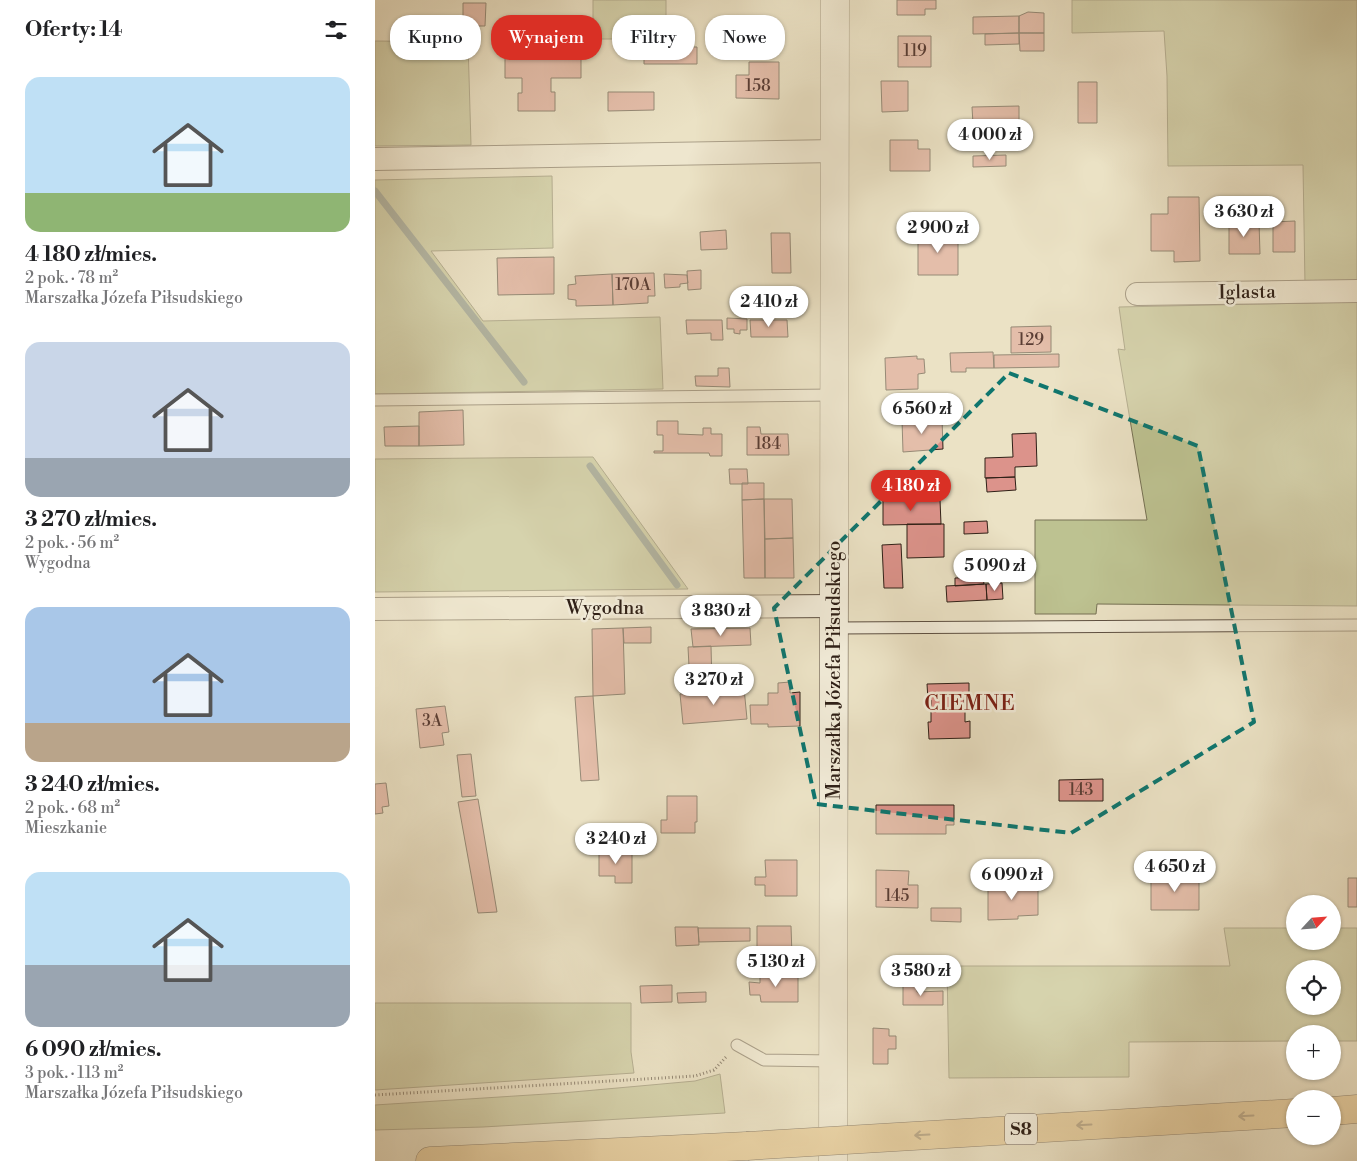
<!DOCTYPE html>
<html lang="pl">
<head>
<meta charset="utf-8">
<style>
	:root { --surface:#fff; --page:#f2f2f2; --text:#202124; --muted:#757577; --accent:#d93025 }
	body { margin:0; font-family:"Libre Bodoni",serif; background:var(--page); color:var(--text); height:100vh; display:flex; flex-direction:column; font-size:19px; white-space:nowrap }
	* { box-sizing:border-box; margin:0 }
	p { font-size:16px; color:var(--muted) }
	.icon { flex:none; width:28px; height:28px; fill:none; stroke:currentColor; stroke-width:2; stroke-linecap:round; stroke-linejoin:round }
	.map { position:relative; flex:1; overflow:hidden }
	.details { display:flex; flex-direction:column; background:var(--surface); width:375px }
	.details>* { flex:none }
	.hud { position:absolute; left:15px; top:15px; width:475px; height:45px; display:flex; gap:10px }
	.needle { width:32px; rotate:64deg }
	.controls { position:absolute; left:911px; top:895px; display:grid; gap:10px }
	.controls a { display:grid; place-items:center; width:55px; height:55px; border-radius:50%; background:var(--surface); box-shadow:0 1px 4px #0004; font-size:25px }
	.price { position:absolute; translate:-50% -42px; padding:0 11px; border-radius:18px; background:#fff; color:#222; font-size:16px; line-height:32px; filter:drop-shadow(0 1px 2px #0008) }
	.price::after { content:''; position:absolute; left:50%; top:30px; width:15px; height:11px; margin-left:-8px; background:inherit; clip-path:polygon(0 0,100% 0,50% 100%) }
	.price.selected { background:var(--accent); color:#fff }
	ul { padding:0; list-style:none }
	li { display:grid; align-content:center; gap:10px; height:265px; padding:0 25px }
	li span { display:grid; place-items:center; height:155px; border-radius:15px; color:#555 }
	li>.icon { margin-inline-start:auto }
	span .icon { width:90px; height:90px; fill:#fffc; stroke-width:1 }
	li b { font-size:21px }
	h2 { display:flex; justify-content:space-between; align-items:center; height:60px; padding:0 25px; font-size:21px }
	.tag { padding:0 18px; border-radius:20px; background:var(--surface); box-shadow:0 1px 4px #0004; font-size:18px; line-height:45px }
	.tag.selected { background:var(--accent); color:#fff }
	main { display:flex; flex:1; min-height:0 }
	.map>svg:first-child { display:block }
</style>
</head>
<body>
<main>
<section class="details">
<h2>Oferty: 14<svg class="icon" aria-label="filters" viewBox="0 0 24 24"><path d="M4 7h16M4 17h16"/><circle cx="9" cy="7" r="2"/><circle cx="15" cy="17" r="2"/></svg></h2>
<ul>
<li><span style="background:linear-gradient(#bfe0f5 75%,#8fb573 0)"><svg class="icon" aria-label="home" viewBox="0 0 24 24"><path d="M3 11l9-7 9 7M6 9v11h12V9"/></svg></span><div><b>4 180 zł/mies.</b><p>2 pok. · 78 m²</p><p>Marszałka Józefa Piłsudskiego</p></div></li>
<li><span style="background:linear-gradient(#c9d6e8 75%,#9aa5b1 0)"><svg class="icon" aria-label="home" viewBox="0 0 24 24"><path d="M3 11l9-7 9 7M6 9v11h12V9"/></svg></span><div><b>3 270 zł/mies.</b><p>2 pok. · 56 m²</p><p>Wygodna</p></div></li>
<li><span style="background:linear-gradient(#a9c7e8 75%,#b9a48a 0)"><svg class="icon" aria-label="home" viewBox="0 0 24 24"><path d="M3 11l9-7 9 7M6 9v11h12V9"/></svg></span><div><b>3 240 zł/mies.</b><p>2 pok. · 68 m²</p><p>Mieszkanie</p></div></li>
<li><span style="background:linear-gradient(#bfe0f5 60%,#9aa5b1 0)"><svg class="icon" aria-label="home" viewBox="0 0 24 24"><path d="M3 11l9-7 9 7M6 9v11h12V9"/></svg></span><div><b>6 090 zł/mies.</b><p>3 pok. · 113 m²</p><p>Marszałka Józefa Piłsudskiego</p></div></li>
</ul>
</section>
<div class="map">
<svg width="982" height="1161" viewBox="0 0 982 1161">
	<rect width="100%" height="100%" fill="#ebe2c5"/>
	<filter id="stains"><feTurbulence type="fractalNoise" baseFrequency=".004" numOctaves="4"/><feColorMatrix values="0 0 0 0 .2 0 0 0 0 .09 0 0 0 0 .02 0 0 0 .5 -.17"/></filter>
	<radialGradient id="worn" r=".72"><stop offset=".6" stop-color="#630" stop-opacity="0"/><stop offset="1" stop-color="#630" stop-opacity=".3"/></radialGradient>
	<path fill="#bdc291" stroke="#767154" fill-rule="evenodd" d="M218,0H291V39H218Z
		M697,0H982V283L930,284L928,165L793,166L792,76L789,31L697,33Z
		M0,41L93,42L96,145L0,146Z
		M177,176L178,248L56,251L108,321L285,317L288,389L0,394V180Z
		M982,302V606L722,604L721,614H660V520H772L743,349L750,350L744,307Z
		M218,457L313,589L0,592V459Z
		M849,928H920V941H958V928H982V1041H958V1034H920V1041L754,1042V1077L574,1078L572,966H855ZM920,969H958V1006H920Z
		M0,1003H256V1052L259,1073L0,1090Z
		M345,1074L350,1113L108,1127L0,1130V1105L187,1093L320,1081Z"/>
	<g fill="none" stroke-linecap="round" stroke-linejoin="round">
		<path stroke="#6f7e79" stroke-width="7" d="M0,191L149,382
			M215,466L302,585"/>
	</g>
	<path fill="#dc938b" stroke="#2f2017" d="M522,0H561V9H550V15H522Z
		M88,3H111L110,26H88Z
		M653,12L669,13V33H644V16Z
		M644,16V33L598,34V17Z
		M644,33V44L610,45V34Z
		M644,33H669V51H645Z
		M523,36H556V67H523Z
		M269,47H322V64H269Z
		M206,53V78H176V92H180V111H143V93H147V78H130V54Z
		M374,62H404V99L361,98V75H374Z
		M506,81H533V111L507,112Z
		M703,82H722V123H703Z
		M233,92H279V110L233,111Z
		M644,106V123L598,124L597,107Z
		M515,140H543V149H555V171H515Z
		M631,155V166L598,167V156Z
		M793,197H824L825,261L799,262V251H776V214H793Z
		M920,221V252H898V222Z
		M884,222L885,254H854V223Z
		M351,230L352,249L326,250L325,232Z
		M396,233H415L416,273H397Z
		M543,233H583V275H543Z
		M179,257V294L123,295L122,258Z
		M326,270V289L313,290L312,271Z
		M279,273L280,296H273V303L238,305L237,274Z
		M237,274L238,305L201,306V300L193,299V285L201,284L200,276Z
		M289,274L312,275L313,283L305,284V287L290,288Z
		M387,291L424,292V308H388Z
		M352,318L372,319V330H365V334L359,333V329H352Z
		M311,320H347L348,340H336V333L312,334Z
		M375,320H412L413,337H376Z
		M676,326V352L636,353V327Z
		M618,352L619,368H591V372H576L575,353Z
		M684,354V367L619,368V355Z
		M542,356V359H549L550,373L543,374V389L511,390L510,358Z
		M343,368H354L355,387L321,386L320,376H343Z
		M88,410L89,445L44,446V412Z
		M567,418L568,449L528,452L527,420Z
		M282,421H303V434L328,435V428H336V434H347V456H335L334,453H279V451H288V435H282Z
		M44,426V446H10L9,427Z
		M372,427H385L386,434H413L414,455H372Z
		M661,433L662,466L640,467V477L610,478V458L638,457L637,434Z
		M354,469H372L373,484H355Z
		M640,477L641,490L612,492L611,478Z
		M367,483H389V499L367,500Z
		M389,499H417L418,538L390,539Z
		M389,499L390,578H369L367,500Z
		M524,499L565,500L566,524L508,525V500Z
		M612,521L613,533L589,534V522Z
		M532,524H569V557L532,558Z
		M418,538L419,578H390V539Z
		M526,544L528,588H509L507,545Z
		M608,577L609,584L580,586V578Z
		M627,583L628,599L612,600L611,584Z
		M611,584L612,600L572,602L571,586Z
		M276,627V643H249L248,628Z
		M248,628L250,694L218,696L217,629Z
		M375,628L376,645L318,647L316,629Z
		M336,646L337,685L315,686L313,647Z
		M415,682V693L425,692V726L393,727V724H376L375,705H393V693H403V683Z
		M594,683V700H589L590,711H556V700H553L552,684Z
		M369,688L372,719L308,724L305,694Z
		M218,696L224,780L206,781L200,697Z
		M70,706L74,732L67,733L69,745L45,748L41,709Z
		M556,711H590V722L595,721V738L554,739L553,722H556Z
		M96,754L101,796L87,797L82,755Z
		M728,779V801H684V780Z
		M11,783L14,806L7,807L8,813L0,814V784Z
		M292,796H322V822H320V833H286V820H292Z
		M103,799L122,912L103,913L83,802Z
		M501,805H579V825H571V834H501Z
		M224,850L257,851V883H240V876H224Z
		M390,860H422V896H390V885H380V877H391Z
		M501,870L534,871L533,885H543V908L501,907Z
		M824,876V910H776V877Z
		M973,878H982V907H973Z
		M613,882H627V886L663,885V915L643,916V919L613,920Z
		M556,908H586V922L556,921Z
		M382,926H416L417,956H382Z
		M300,927H323L324,945L301,946Z
		M323,928H375V941L324,942Z
		M423,974V1002H386L385,995H375L374,982L385,983V975Z
		M297,985V1002L266,1003L265,986Z
		M528,985H542V992L568,991V1005H528Z
		M331,992V1002L303,1003L302,993Z
		M498,1028L514,1029V1036H521V1049H513V1064H498Z"/>
	<g fill="none" stroke-linecap="round" stroke-linejoin="round">
		<g stroke="#5e5042" stroke-width="13">
			<path id="service" d="M0,400L459,395
				M460,628L982,625
				M362,1045L389,1060L458,1061"/>
		</g>
		<g stroke="#5e5042" stroke-width="24">
			<path id="minor" d="M0,159L461,151
				M762,294L982,291
				M0,609L460,606"/>
		</g>
		<g stroke="#5e5042" stroke-width="29">
			<path id="tertiary" d="M458,1161L460,0"/>
		</g>
		<g stroke="#2f2017" stroke-width="29">
			<path id="motorway" d="M958,1111L982,1109
				M55,1161L372,1146"/>
		</g>
		<path stroke="#2f2017" stroke-width="3" stroke-dasharray="1 2.5" stroke-linecap="butt" d="M0,1095L320,1076L339,1070L351,1057"/>
		<use href="#service" stroke="#f2ecd9" stroke-width="11"/>
		<use href="#minor" stroke="#f2ecd9" stroke-width="22"/>
		<use href="#tertiary" stroke="#f2ecd9" stroke-width="28"/>
		<use href="#motorway" stroke="#e6c182" stroke-width="28"/>
		<g stroke="#2f2017" stroke-width="29" stroke-linecap="butt">
			<path id="motorway-bridge" d="M372,1146L920,1113"/>
		</g>
		<use href="#motorway-bridge" stroke="#e6c182" stroke-width="28"/>
	</g>
	<defs><path id="oneway-shaft" d="M-6 0H5M1.5-3L5.5 0L1.5 3" fill="none" stroke-width="1.6" stroke-linecap="round" stroke-linejoin="round" transform="scale(1.25)"/></defs>
	<g stroke="#8a704c">
		<use href="#oneway-shaft" transform="translate(871 1116) rotate(177)"/>
		<use href="#oneway-shaft" transform="translate(709 1125) rotate(177)"/>
		<use href="#oneway-shaft" transform="translate(547 1135) rotate(177)"/>
	</g>
	<path d="M0 0H982V1161H0ZM634,373L823,446L879,722L696,833L441,804L399,608Z" fill="#ebe2c5" fill-opacity=".55" fill-rule="evenodd"/>
	<path fill="none" stroke="#0f766e" stroke-width="4" stroke-dasharray="10 6" stroke-linejoin="round" d="M634,373L823,446L879,722L696,833L441,804L399,608Z"/>
	<g text-anchor="middle" dominant-baseline="central" stroke-width="5" stroke-linejoin="round" paint-order="stroke">
		<g font-size="16" fill="#5a3d34">
			<text x="540" y="51">119</text>
			<text x="383" y="86">158</text>
			<text x="258" y="285">170A</text>
			<text x="656" y="340">129</text>
			<text x="393" y="444">184</text>
			<text x="57" y="721">3A</text>
			<text x="706" y="790">143</text>
			<text x="522" y="896">145</text>
		</g>
		<rect fill="#f2ecd9" stroke="#6a5d51" stroke-width="1" x="630" y="1113.5" width="32" height="31" rx="4"/>
		<g font-size="18" font-weight="bold" fill="#2f2017">
			<text x="646" y="1129">S8</text>
		</g>
		<g font-size="19" fill="#2f2017" stroke="#f2ecd9">
			<text transform="translate(872 292) rotate(-1)">Iglasta</text>
			<text x="230" y="608">Wygodna</text>
			<text transform="translate(459 670) rotate(-90)">Marszałka Józefa Piłsudskiego</text>
		</g>
		<g font-size="21" letter-spacing="1" fill="#7a1f14" stroke="#f2ecd9">
			<text x="595" y="704">CIEMNE</text>
		</g>
	</g>
	<rect width="100%" height="100%" filter="url(#stains)"/>
	<rect width="100%" height="100%" fill="url(#worn)"/>
</svg>
<div class="controls">
<a><svg class="needle" viewBox="-14 -14 28 28"><path d="M0-13l5 13h-10z" fill="#e53935"/><path d="M0 13l5-13h-10z" fill="#757577"/></svg></a>
<a><svg class="icon" aria-label="locate" viewBox="0 0 24 24"><circle cx="12" cy="12" r="6"/><path d="M12 2v4M12 18v4M2 12h4M18 12h4"/></svg></a>
<a>+</a>
<a>−</a>
</div>
<b class="price" style="left:615px;top:161px">4 000 zł</b>
<b class="price" style="left:869px;top:238px">3 630 zł</b>
<b class="price" style="left:563px;top:254px">2 900 zł</b>
<b class="price" style="left:394px;top:328px">2 410 zł</b>
<b class="price" style="left:547px;top:435px">6 560 zł</b>
<b class="price selected" style="left:536px;top:512px">4 180 zł</b>
<b class="price" style="left:620px;top:592px">5 090 zł</b>
<b class="price" style="left:346px;top:637px">3 830 zł</b>
<b class="price" style="left:339px;top:706px">3 270 zł</b>
<b class="price" style="left:241px;top:865px">3 240 zł</b>
<b class="price" style="left:800px;top:893px">4 650 zł</b>
<b class="price" style="left:637px;top:901px">6 090 zł</b>
<b class="price" style="left:401px;top:988px">5 130 zł</b>
<b class="price" style="left:546px;top:997px">3 580 zł</b>
<div class="hud">
<a class="tag">Kupno</a>
<a class="tag selected">Wynajem</a>
<a class="tag">Filtry</a>
<a class="tag">Nowe</a>
</div>
</div>
</main>
</body>
</html>
